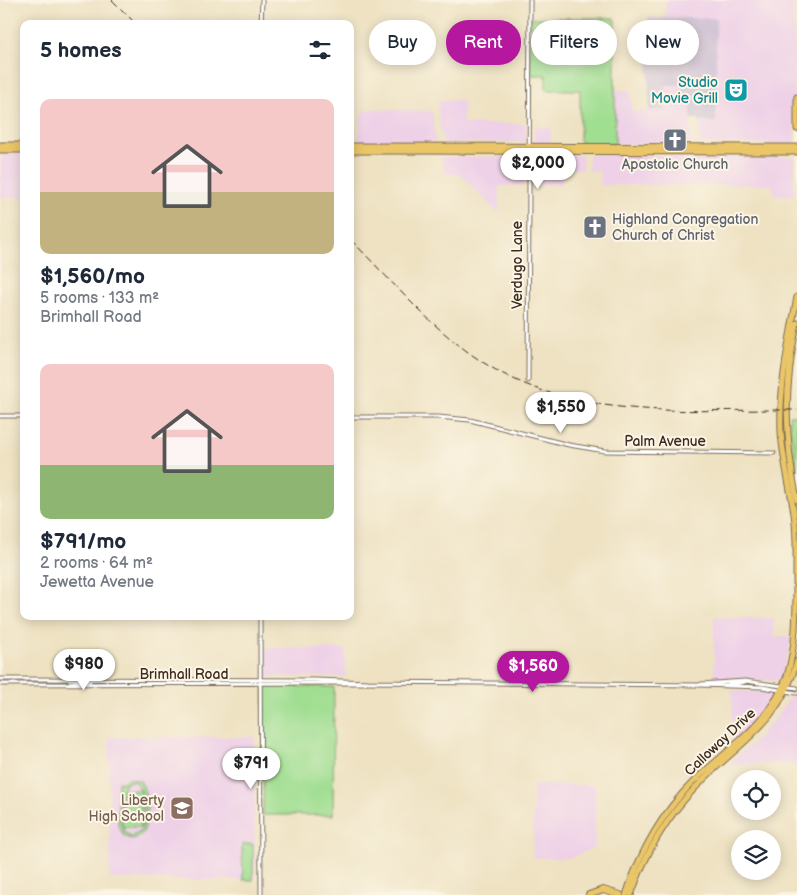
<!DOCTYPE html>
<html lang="en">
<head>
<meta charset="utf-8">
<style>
	:root { --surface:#fff; --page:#f2f2f3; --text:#1f2937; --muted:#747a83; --accent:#b5179e }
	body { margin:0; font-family:"Balsamiq Sans",sans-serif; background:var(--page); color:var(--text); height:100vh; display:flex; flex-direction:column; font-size:19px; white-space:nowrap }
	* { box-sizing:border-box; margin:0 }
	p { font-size:16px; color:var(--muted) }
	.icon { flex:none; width:28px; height:28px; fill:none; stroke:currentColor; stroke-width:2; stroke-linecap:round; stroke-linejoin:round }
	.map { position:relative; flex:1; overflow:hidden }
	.side { position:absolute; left:20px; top:20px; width:334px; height:600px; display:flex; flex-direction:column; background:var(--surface); border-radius:10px; box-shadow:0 2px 12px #0003 }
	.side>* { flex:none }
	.top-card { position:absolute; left:369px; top:20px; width:352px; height:45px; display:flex; gap:10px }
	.tools { position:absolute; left:731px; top:770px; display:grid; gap:10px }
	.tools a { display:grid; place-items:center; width:50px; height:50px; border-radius:50%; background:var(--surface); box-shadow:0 2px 12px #0003; font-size:25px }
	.price { position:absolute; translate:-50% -42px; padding:0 11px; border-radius:18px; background:#fff; color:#222; font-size:16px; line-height:32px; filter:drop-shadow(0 1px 2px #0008) }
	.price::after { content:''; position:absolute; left:50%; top:30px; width:15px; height:11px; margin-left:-8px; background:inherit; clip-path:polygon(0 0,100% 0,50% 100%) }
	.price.selected { background:var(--accent); color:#fff }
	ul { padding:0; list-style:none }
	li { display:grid; align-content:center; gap:10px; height:265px; padding:0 20px }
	li span { display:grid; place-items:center; height:155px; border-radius:10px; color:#555 }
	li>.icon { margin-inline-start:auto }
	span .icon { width:90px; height:90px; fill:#fffc; stroke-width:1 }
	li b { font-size:21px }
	h2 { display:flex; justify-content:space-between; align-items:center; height:60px; padding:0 20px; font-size:21px }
	.tag { padding:0 18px; border-radius:22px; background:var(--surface); box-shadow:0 2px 12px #0003; font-size:18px; line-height:45px }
	.tag.selected { background:var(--accent); color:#fff }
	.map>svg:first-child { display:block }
</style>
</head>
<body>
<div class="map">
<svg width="797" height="895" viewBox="0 0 797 895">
	<rect width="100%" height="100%" fill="#fcf5e5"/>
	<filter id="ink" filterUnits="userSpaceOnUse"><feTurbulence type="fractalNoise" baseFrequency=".02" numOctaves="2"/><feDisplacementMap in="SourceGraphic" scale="10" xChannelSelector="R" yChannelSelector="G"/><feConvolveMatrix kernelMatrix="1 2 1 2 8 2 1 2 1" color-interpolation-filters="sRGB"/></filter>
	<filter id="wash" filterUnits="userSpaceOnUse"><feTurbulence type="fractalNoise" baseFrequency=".0096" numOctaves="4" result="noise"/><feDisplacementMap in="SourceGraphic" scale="20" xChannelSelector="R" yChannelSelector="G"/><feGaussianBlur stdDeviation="1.12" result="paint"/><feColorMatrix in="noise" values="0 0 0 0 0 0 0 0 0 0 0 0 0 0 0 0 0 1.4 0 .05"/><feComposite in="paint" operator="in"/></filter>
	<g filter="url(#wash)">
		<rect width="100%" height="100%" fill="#eee2c2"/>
		<path fill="#eed0e7" d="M665,0H794V144H699V122H716V18H665Z
			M665,85H682V99L691,100V144H615V90H631L632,111H665Z
			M438,100H463V124H526V142L443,143L439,123Z
			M367,109L432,111L436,142L358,143L361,114Z
			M534,127H550L551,143H535Z
			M3,153H24V197H0L1,155Z
			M535,154L582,155L583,169H562V185H532V157Z
			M589,155L792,157L794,159V195H774L773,185H600V171H588Z
			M441,157H523L524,186H499V214L460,174H445Z
			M714,617L774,618V636H792L781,680L714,678Z
			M263,648L345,649L346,677L263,676Z
			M732,690L771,693L773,698L745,733L732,745Z
			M791,695L797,696V764H731V760L752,744L777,716Z
			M109,737H254L255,880L110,879Z
			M533,785H595V847L571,858H533Z"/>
		<path fill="#ccbed3" d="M648,18H716V122H699V119H691V100H682V85H665V111H649Z"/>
		<path fill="#a0de92" stroke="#6e8458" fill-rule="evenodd" d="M530,18H615V144L580,143V90H546V75H530Z
			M789,415H797V470L795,471Z
			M264,686L334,687L333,815H263Z
			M129,778L140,781C150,792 153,852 124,836L118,825V781L121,783ZM133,781C145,786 146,824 139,833L132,836L125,833C119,824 118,793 125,783Z
			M122,790H141V827H122Z
			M242,844H253V880H243Z"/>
	</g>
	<g filter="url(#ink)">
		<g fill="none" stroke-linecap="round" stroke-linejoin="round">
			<g stroke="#7a6a57" stroke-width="5">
				<path id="minor" d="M261,24L262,0
					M528,381L530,0
					M0,416H24
					M350,417H438L470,420L569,445L605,451L774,453
					M260,616L261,895
					M0,679L316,680L368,682L699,685L762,687L797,693
					M69,683L90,681
					M0,684L365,683
					M701,684L745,681L797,688
					M725,686L745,682"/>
			</g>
			<g stroke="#7a6a57" stroke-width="7">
				<path id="major" d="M797,97V129
					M0,145H24
					M350,146L797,147
					M0,150H24
					M350,151L797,152
					M797,323C784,386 784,437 797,500
					M626,895C640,852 661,814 693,782C728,748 770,724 787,676C797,643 796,608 796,574C796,554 797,534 794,514C790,486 783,460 781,432C779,385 789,342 797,297
					M631,895C645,855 666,817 696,787C737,744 781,723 797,661"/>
			</g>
			<g stroke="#7a6a57" stroke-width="8">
				<path id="highway" d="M589,895L603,890L620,895"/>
			</g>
			<use href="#minor" stroke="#fff" stroke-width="3"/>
			<use href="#major" stroke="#eac669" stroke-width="5"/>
			<use href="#highway" stroke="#eac669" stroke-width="6"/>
			<path stroke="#3b2a1e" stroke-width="1" stroke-dasharray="8 4" stroke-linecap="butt" d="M112,0L136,24
				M350,239C388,277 424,320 468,352C566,424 682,409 797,410"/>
		</g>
	</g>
	<defs>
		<g id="theatre-square" transform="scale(1.25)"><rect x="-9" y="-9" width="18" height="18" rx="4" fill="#0f9aa8" stroke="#fcf5e5"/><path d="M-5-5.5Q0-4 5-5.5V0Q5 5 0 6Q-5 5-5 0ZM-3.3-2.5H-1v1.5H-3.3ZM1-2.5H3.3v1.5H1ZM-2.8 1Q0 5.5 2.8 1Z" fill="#fff"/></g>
		<g id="church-square" transform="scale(1.25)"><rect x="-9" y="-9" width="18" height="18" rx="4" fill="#6b7280" stroke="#fcf5e5"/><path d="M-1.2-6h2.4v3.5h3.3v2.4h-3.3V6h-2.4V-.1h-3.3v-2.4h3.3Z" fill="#fff"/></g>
		<g id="school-square" transform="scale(1.25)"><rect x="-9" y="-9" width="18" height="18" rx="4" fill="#8d6e63" stroke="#fcf5e5"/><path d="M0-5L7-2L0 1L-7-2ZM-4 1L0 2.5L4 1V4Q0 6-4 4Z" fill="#fff"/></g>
	</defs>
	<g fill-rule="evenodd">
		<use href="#theatre-square" x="736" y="90"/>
		<use href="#church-square" x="675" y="140"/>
		<use href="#church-square" x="595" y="227"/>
		<use href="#school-square" x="182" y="808"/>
	</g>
	<g text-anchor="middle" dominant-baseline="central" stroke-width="4" stroke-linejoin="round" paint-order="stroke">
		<g font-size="14" fill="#0d838f" stroke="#fcf5e5" text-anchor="end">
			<text x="718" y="82">Studio<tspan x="718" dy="16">Movie Grill</tspan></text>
		</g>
		<g font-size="14" fill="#5b616d" stroke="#fcf5e5">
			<text x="675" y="164">Apostolic Church</text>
			<text x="612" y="219" text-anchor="start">Highland Congregation<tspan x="612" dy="16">Church of Christ</tspan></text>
		</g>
		<g font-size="14" fill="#3b2a1e" stroke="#fcf5e5">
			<text transform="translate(517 265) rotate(-90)">Verdugo Lane</text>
			<text x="665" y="441">Palm Avenue</text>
			<text x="184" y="674">Brimhall Road</text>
			<text transform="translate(720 742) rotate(-43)">Calloway Drive</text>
		</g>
		<g font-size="14" fill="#785e54" stroke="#fcf5e5" text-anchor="end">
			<text x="164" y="800">Liberty<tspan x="164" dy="16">High School</tspan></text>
		</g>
	</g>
</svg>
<div class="tools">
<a><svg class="icon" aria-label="locate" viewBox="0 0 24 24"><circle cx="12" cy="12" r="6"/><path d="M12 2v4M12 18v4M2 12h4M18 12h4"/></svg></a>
<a><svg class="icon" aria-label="layers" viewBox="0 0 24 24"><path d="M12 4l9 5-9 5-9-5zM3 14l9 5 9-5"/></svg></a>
</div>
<b class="price" style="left:538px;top:190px">$2,000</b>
<b class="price" style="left:561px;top:434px">$1,550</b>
<b class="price" style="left:84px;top:691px">$980</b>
<b class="price selected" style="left:533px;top:693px">$1,560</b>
<b class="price" style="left:251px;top:790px">$791</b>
<div class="top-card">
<a class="tag">Buy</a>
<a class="tag selected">Rent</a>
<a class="tag">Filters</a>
<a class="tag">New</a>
</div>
<section class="side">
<h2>5 homes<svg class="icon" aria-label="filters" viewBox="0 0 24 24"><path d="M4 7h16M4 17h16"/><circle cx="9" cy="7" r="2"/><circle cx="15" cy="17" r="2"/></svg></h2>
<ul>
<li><span style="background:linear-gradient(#f6c9c9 60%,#c2b280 0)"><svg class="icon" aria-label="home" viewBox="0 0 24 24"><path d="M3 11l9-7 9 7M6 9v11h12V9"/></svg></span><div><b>$1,560/mo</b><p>5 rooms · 133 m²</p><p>Brimhall Road</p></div></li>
<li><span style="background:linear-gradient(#f6c9c9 65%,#8fb573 0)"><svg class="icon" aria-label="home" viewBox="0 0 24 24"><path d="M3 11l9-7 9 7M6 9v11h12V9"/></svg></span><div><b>$791/mo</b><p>2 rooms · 64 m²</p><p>Jewetta Avenue</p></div></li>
</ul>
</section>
</div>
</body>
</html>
